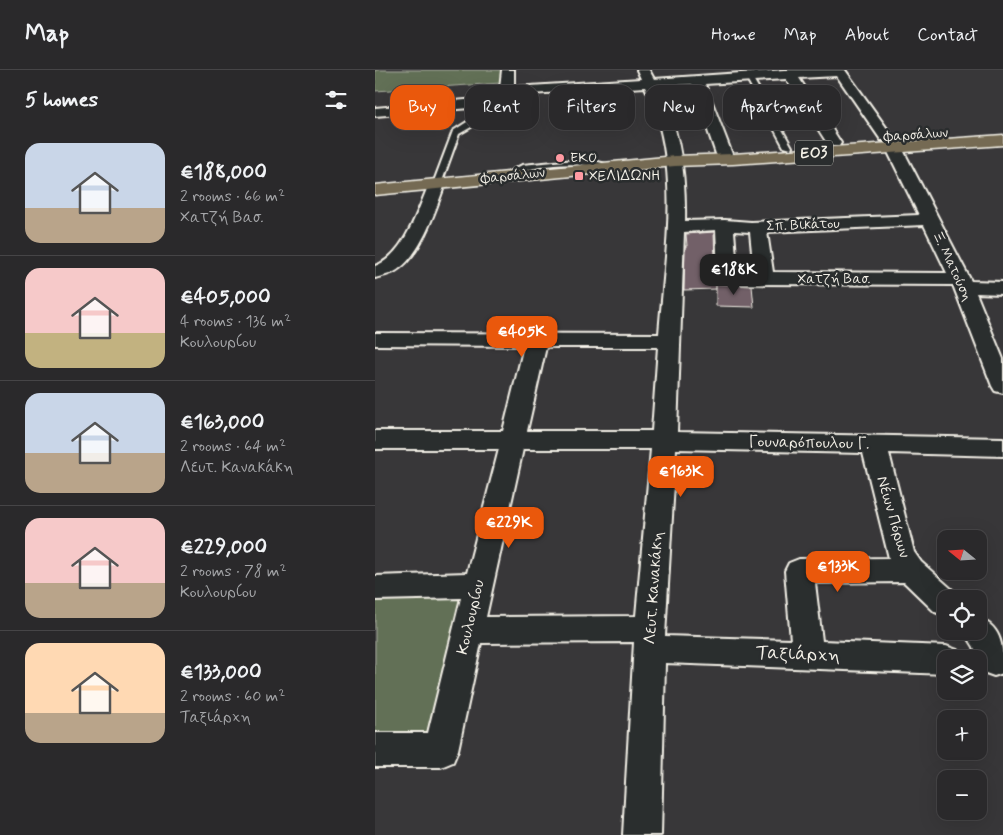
<!DOCTYPE html>
<html lang="en">
<head>
<meta charset="utf-8">
<style>
	:root { --surface:#2a292b; --page:#323133; --text:#f1f3f6; --muted:#a5a6a9; --line:#464547; --accent:#ea580c }
	body { margin:0; font-family:Mynerve,sans-serif; background:var(--page); color:var(--text); height:100vh; display:flex; flex-direction:column; font-size:19px; white-space:nowrap }
	* { box-sizing:border-box; margin:0 }
	p { font-size:16px; color:var(--muted) }
	.icon { flex:none; width:28px; height:28px; fill:none; stroke:currentColor; stroke-width:2; stroke-linecap:round; stroke-linejoin:round }
	.map { position:relative; flex:1; overflow:hidden }
	.sheet { display:flex; flex-direction:column; background:var(--surface); width:375px }
	.sheet>* { flex:none }
	.banner { position:absolute; left:15px; top:15px; width:475px; height:45px; display:flex; gap:10px }
	.needle { width:32px; rotate:288deg }
	.fabs { position:absolute; left:562px; top:460px; display:grid; gap:10px }
	.fabs a { display:grid; place-items:center; width:50px; height:50px; border-radius:10px; background:var(--surface); box-shadow:0 5px 20px #0002,0 0 0 1px var(--line); font-size:25px }
	.price { position:absolute; translate:-50% -42px; padding:0 11px; border-radius:10px; background:var(--accent); color:#fff; font-size:16px; line-height:32px; filter:drop-shadow(0 1px 2px #0008) }
	.price::after { content:''; position:absolute; left:50%; top:30px; width:15px; height:11px; margin-left:-8px; background:inherit; clip-path:polygon(0 0,100% 0,50% 100%) }
	.price.active { background:#222; color:#fff }
	ul { padding:0; list-style:none }
	li { display:flex; align-items:center; gap:15px; height:125px; padding:0 25px }
	li+li { border-top:1px solid var(--line) }
	li span { display:grid; place-items:center; flex:none; width:140px; height:100px; border-radius:15px; color:#555 }
	li>.icon { margin-inline-start:auto }
	span .icon { width:60px; height:60px; fill:#fffc; stroke-width:1 }
	li b { font-size:21px }
	h2 { display:flex; justify-content:space-between; align-items:center; height:60px; padding:0 25px; font-size:21px }
	.chip { padding:0 18px; border-radius:15px; background:var(--surface); box-shadow:0 5px 20px #0002,0 0 0 1px var(--line); font-size:18px; line-height:45px }
	.chip.active { background:var(--accent); color:#fff }
	header { display:flex; align-items:center; gap:30px; box-sizing:border-box; height:70px; padding:0 25px; background:var(--surface); border-bottom:1px solid var(--line) }
	header strong { font-size:24px }
	nav { display:flex; gap:28px; margin-inline-start:auto; font-size:18px }
	main { display:flex; flex:1; min-height:0 }
	.map>svg:first-child { display:block }
</style>
</head>
<body>
<header>
<strong>Map</strong>
<nav><a>Home</a><a>Map</a><a>About</a><a>Contact</a></nav>
</header>
<main>
<section class="sheet">
<h2>5 homes<svg class="icon" aria-label="filters" viewBox="0 0 24 24"><path d="M4 7h16M4 17h16"/><circle cx="9" cy="7" r="2"/><circle cx="15" cy="17" r="2"/></svg></h2>
<ul>
<li><span style="background:linear-gradient(#c9d6e8 65%,#b9a48a 0)"><svg class="icon" aria-label="home" viewBox="0 0 24 24"><path d="M3 11l9-7 9 7M6 9v11h12V9"/></svg></span><div><b>€188,000</b><p>2 rooms · 66 m²</p><p>Χατζή Βασ.</p></div></li>
<li><span style="background:linear-gradient(#f6c9c9 65%,#c2b280 0)"><svg class="icon" aria-label="home" viewBox="0 0 24 24"><path d="M3 11l9-7 9 7M6 9v11h12V9"/></svg></span><div><b>€405,000</b><p>4 rooms · 136 m²</p><p>Κουλουρίου</p></div></li>
<li><span style="background:linear-gradient(#c9d6e8 60%,#b9a48a 0)"><svg class="icon" aria-label="home" viewBox="0 0 24 24"><path d="M3 11l9-7 9 7M6 9v11h12V9"/></svg></span><div><b>€163,000</b><p>2 rooms · 64 m²</p><p>Λευτ. Κανακάκη</p></div></li>
<li><span style="background:linear-gradient(#f6c9c9 65%,#b9a48a 0)"><svg class="icon" aria-label="home" viewBox="0 0 24 24"><path d="M3 11l9-7 9 7M6 9v11h12V9"/></svg></span><div><b>€229,000</b><p>2 rooms · 78 m²</p><p>Κουλουρίου</p></div></li>
<li><span style="background:linear-gradient(#ffd9b3 70%,#b9a48a 0)"><svg class="icon" aria-label="home" viewBox="0 0 24 24"><path d="M3 11l9-7 9 7M6 9v11h12V9"/></svg></span><div><b>€133,000</b><p>2 rooms · 60 m²</p><p>Ταξιάρχη</p></div></li>
</ul>
</section>
<div class="map">
<svg width="628" height="765" viewBox="0 0 628 765">
	<rect width="100%" height="100%" fill="#383739"/>
	<filter id="ink" filterUnits="userSpaceOnUse"><feTurbulence type="fractalNoise" baseFrequency=".02" numOctaves="2"/><feDisplacementMap in="SourceGraphic" scale="10" xChannelSelector="R" yChannelSelector="G"/><feConvolveMatrix kernelMatrix="1 2 1 2 8 2 1 2 1" color-interpolation-filters="sRGB"/></filter>
	<g filter="url(#ink)">
		<path fill="#626f57" stroke="#abb0a0" d="M0,0H126V13L0,21Z
			M87,525L49,674L0,673V527Z"/>
		<path fill="#726067" stroke="#f4f1e8" d="M339,162L341,219L309,220L310,176H312L311,164Z
			M341,214L377,216L379,237L341,236Z"/>
		<g fill="none" stroke-linecap="round" stroke-linejoin="round">
			<g stroke="#f4f1e8" stroke-width="4">
				<path id="lane" d="M374,5L377,7L417,77L416,79L409,77L371,7Z
					M129,30L134,31L130,40L98,56L84,64L66,114L59,116L58,114L78,61L92,52L125,38Z
					M211,89L239,96L235,98C203,92 162,92 133,108L126,106L147,95Z"/>
			</g>
			<g stroke="#f4f1e8" stroke-width="4">
				<path id="street" d="M127,0H139V17L266,9L262,0H274L279,9L409,0H470L518,67L516,70H506L462,6L424,8L466,73L464,76H454L411,9L330,14L357,84L354,87H344L341,84L317,14L283,16C305,58 311,104 310,151L350,150L376,152L544,145L511,78L514,75H524L527,78L596,211L628,212V224L601,223L628,289V323L620,321L617,316L578,215L362,214L355,212L343,202L341,160L309,162L302,362L628,368V386L514,383L539,482L546,492L582,524L584,529H571V546L560,542L529,512L440,513L447,571L571,576L582,580L586,589H571V604L290,593L286,765H248L259,572L106,573L83,680L78,692L66,697H0V663H53L86,528L0,530V506L92,503L124,379H0V361H128L149,276L0,275V263L284,264C290,183 308,93 270,17L138,25V31L131,35L0,46V38L124,27ZM549,155L572,203L398,202L392,162ZM359,161L375,162L379,202H366L362,200ZM171,277H283L277,361H152ZM148,379H276L261,546L111,547ZM301,379L488,383L514,488L424,489L414,493L410,501L416,570L290,566Z
					M62,109L68,111L70,114C60,141 46,187 19,202C13,205 6,206 0,208V196C29,186 43,140 54,114L56,111Z
					M604,548C628,558 628,578 628,603L619,606L608,602L599,577L589,561H604Z"/>
			</g>
			<g stroke="#f4f1e8" stroke-width="3">
				<path id="primary" d="M628,65V75L358,94L300,96L0,125V115L300,86L358,84Z"/>
			</g>
			<use href="#lane" fill="#2a2d2e" fill-rule="evenodd"/>
			<use href="#street" fill="#2a2d2e" fill-rule="evenodd"/>
			<use href="#primary" fill="#746b52" fill-rule="evenodd"/>
		</g>
	</g>
	<g fill="#ff9aa2" stroke="#2a2d2e" stroke-width="2">
		<circle cx="185" cy="88" r="5"/>
		<rect x="199" y="101" width="10" height="10" rx="2.5"/>
	</g>
	<g text-anchor="middle" dominant-baseline="central" stroke-width="5" stroke-linejoin="round" paint-order="stroke">
		<g font-size="14" fill="#f4f1e8" stroke="#2a2d2e">
			<text transform="translate(541 65) rotate(-4)">Φαρσάλων</text>
			<text transform="translate(138 106) rotate(-6)">Φαρσάλων</text>
			<text transform="translate(428 155) rotate(-2)">Σπ. Βικάτου</text>
			<text transform="translate(577 196) rotate(65)">Ξ. Ματούση</text>
			<text x="459" y="209">Χατζή Βασ.</text>
		</g>
		<g font-size="14" fill="#f4f1e8" stroke="#2a2d2e" text-anchor="start">
			<text x="195" y="88">EKO</text>
			<text x="214" y="106">ΧΕΛΙΔΩΝΗ</text>
		</g>
		<rect fill="#2a2d2e" stroke="#b7b6b0" stroke-width="1" x="420" y="70.5" width="38" height="25" rx="4"/>
		<g font-size="15" font-weight="bold" fill="#f4f1e8">
			<text x="439" y="83">ΕΟ3</text>
		</g>
		<g font-size="16" fill="#f4f1e8" stroke="#2a2d2e">
			<text transform="translate(434 373) rotate(1)">Γουναρόπουλου Γ.</text>
			<text transform="translate(518 447) rotate(74)">Νέων Πόρων</text>
			<text transform="translate(279 518) rotate(-86)">Λευτ. Κανακάκη</text>
			<text transform="translate(96 547) rotate(-77)">Κουλουρίου</text>
		</g>
		<g font-size="19" fill="#f4f1e8" stroke="#2a2d2e">
			<text transform="translate(423 584) rotate(2)">Ταξιάρχη</text>
		</g>
	</g>
</svg>
<div class="fabs">
<a><svg class="needle" viewBox="-14 -14 28 28"><path d="M0-13l5 13h-10z" fill="#e53935"/><path d="M0 13l5-13h-10z" fill="#a5a6a9"/></svg></a>
<a><svg class="icon" aria-label="locate" viewBox="0 0 24 24"><circle cx="12" cy="12" r="6"/><path d="M12 2v4M12 18v4M2 12h4M18 12h4"/></svg></a>
<a><svg class="icon" aria-label="layers" viewBox="0 0 24 24"><path d="M12 4l9 5-9 5-9-5zM3 14l9 5 9-5"/></svg></a>
<a>+</a>
<a>−</a>
</div>
<b class="price active" style="left:359px;top:226px">€188K</b>
<b class="price" style="left:147px;top:288px">€405K</b>
<b class="price" style="left:306px;top:428px">€163K</b>
<b class="price" style="left:134px;top:479px">€229K</b>
<b class="price" style="left:463px;top:523px">€133K</b>
<div class="banner">
<a class="chip active">Buy</a>
<a class="chip">Rent</a>
<a class="chip">Filters</a>
<a class="chip">New</a>
<a class="chip">Apartment</a>
</div>
</div>
</main>
</body>
</html>
